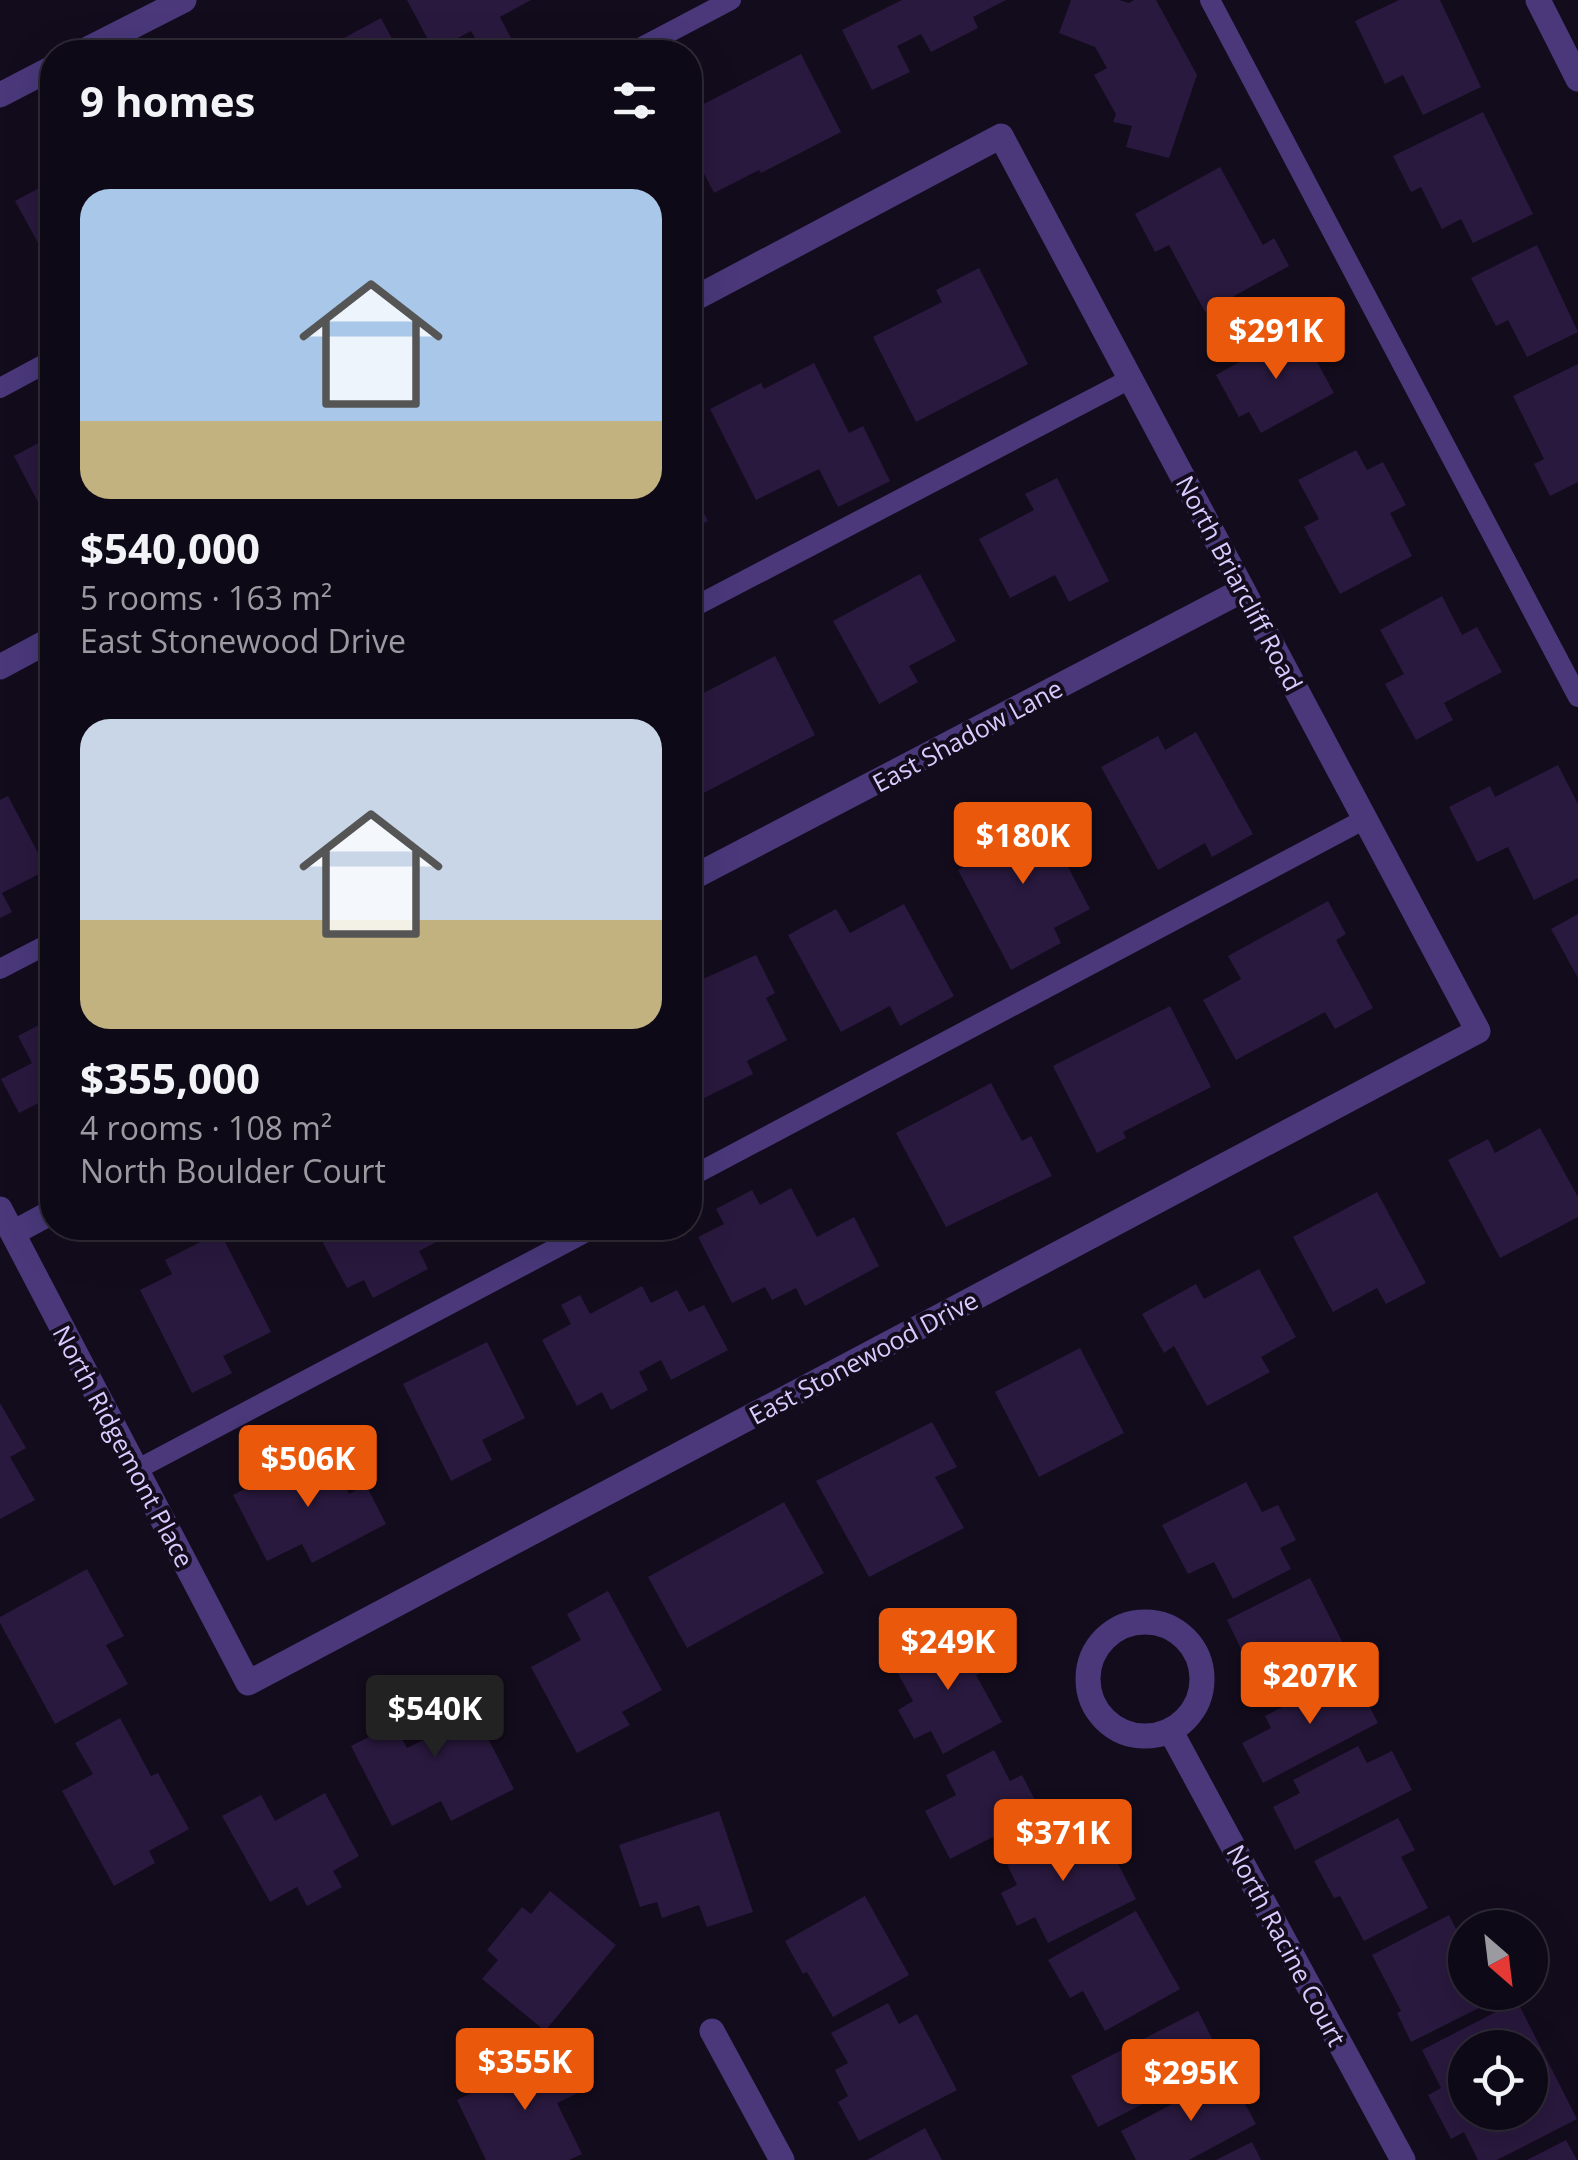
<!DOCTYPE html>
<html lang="en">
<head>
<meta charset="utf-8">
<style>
	:root { --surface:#0e0916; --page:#1c1723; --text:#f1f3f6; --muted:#9b9aa1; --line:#2e2a35; --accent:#ea580c }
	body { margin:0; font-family:"Open Sans",sans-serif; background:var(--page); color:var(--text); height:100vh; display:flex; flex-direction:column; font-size:38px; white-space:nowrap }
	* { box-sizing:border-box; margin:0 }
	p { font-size:32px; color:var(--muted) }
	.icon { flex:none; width:55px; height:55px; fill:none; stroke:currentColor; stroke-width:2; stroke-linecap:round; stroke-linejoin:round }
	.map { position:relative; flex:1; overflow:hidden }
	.details { position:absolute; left:40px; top:40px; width:662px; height:1200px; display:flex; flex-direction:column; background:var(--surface); border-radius:40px; box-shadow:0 10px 40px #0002,0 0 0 2px var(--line) }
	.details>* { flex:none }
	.needle { width:65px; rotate:152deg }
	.buttons { position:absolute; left:1448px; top:1910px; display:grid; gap:20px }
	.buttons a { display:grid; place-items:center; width:100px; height:100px; border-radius:50%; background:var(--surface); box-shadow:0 10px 40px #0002,0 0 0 2px var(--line); font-size:50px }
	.price { position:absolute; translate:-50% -85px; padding:0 22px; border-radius:10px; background:var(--accent); color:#fff; font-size:32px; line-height:65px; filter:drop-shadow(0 2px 5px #0008) }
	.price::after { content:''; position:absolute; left:50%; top:60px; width:30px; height:22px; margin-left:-15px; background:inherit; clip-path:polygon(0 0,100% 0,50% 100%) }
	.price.current { background:#222; color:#fff }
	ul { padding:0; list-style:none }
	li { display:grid; align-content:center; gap:20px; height:530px; padding:0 40px }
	li span { display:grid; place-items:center; height:310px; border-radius:30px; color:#555 }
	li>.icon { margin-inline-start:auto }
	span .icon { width:180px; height:180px; fill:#fffc; stroke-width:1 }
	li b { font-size:42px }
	h2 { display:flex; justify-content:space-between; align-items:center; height:120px; padding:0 40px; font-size:42px }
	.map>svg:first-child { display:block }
</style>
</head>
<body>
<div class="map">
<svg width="1578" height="2160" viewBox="0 0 1578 2160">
	<rect width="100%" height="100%" fill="#130c1d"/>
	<path fill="#29193e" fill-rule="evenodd" d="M407,0H531L500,17L512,40L489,52H483L471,31L434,51Z
		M902,0H1006L973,17L978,28L931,52L921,34L897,46L910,72L872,90L842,30Z
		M1071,0H1119L1129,3L1134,0H1156L1197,75L1169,158L1126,147L1132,126L1113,122L1116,114L1094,75L1107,68L1095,47L1059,33Z
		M1399,0H1440L1481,87L1423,115L1403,75L1385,84L1355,21Z
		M381,18L399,52H318Z
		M801,54L841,132L761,173L759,170L714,193L690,146V111Z
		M1483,112L1533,214L1473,243L1461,219L1442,229L1421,187L1411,192L1393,156Z
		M1220,167L1263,245L1274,238L1289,266L1205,312L1169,245L1155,252L1135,214Z
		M52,181V268L15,201Z
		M1537,245L1578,332L1527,357L1508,320L1496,326L1471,278Z
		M979,268L1028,364L916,422L873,337L942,302L936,290Z
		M1299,329L1334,393L1261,433L1249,412L1239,417L1216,375Z
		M814,363L849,433L863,426L890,481L838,507L819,469L756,500L710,409L761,383L764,389Z
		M1578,364V482L1550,496L1534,464L1544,459L1513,396Z
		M52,436V529L14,456Z
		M1356,450L1367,470L1383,462L1406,505L1390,513L1412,556L1340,594L1304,527L1319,519L1298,480Z
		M1057,478L1109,581L1069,602L1055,575L1010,598L979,539L1034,510L1025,494Z
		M690,486L708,521L690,530Z
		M920,574L956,641L909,666L918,682L879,704L833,621Z
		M1442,596L1462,635L1477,627L1502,672L1444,703L1453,720L1416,740L1385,684L1404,674L1380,630Z
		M775,656L815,735L696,797L690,785V700Z
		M1196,732L1253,834L1212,857L1205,843L1158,870L1101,767L1158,736L1165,750Z
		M1558,765L1578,804V878L1534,900L1508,847L1477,862L1449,807L1490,786L1495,797Z
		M8,796L47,870L2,893L12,912L0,918V800Z
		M1034,802L1090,909L1054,928L1061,943L1011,970L958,870L993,852L982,830Z
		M1328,901L1346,934L1336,940L1373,1008L1335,1029L1325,1012L1236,1060L1203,1000L1241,979L1228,956Z
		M904,904L954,996L900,1026L890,1006L841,1032L788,935L836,909L850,933Z
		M1578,914V978L1551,929Z
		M756,955L775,993L766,998L787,1040L747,1061L753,1074L690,1105V985Z
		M1170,1006L1211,1087L1123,1132L1126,1138L1097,1153L1053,1066Z
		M52,1018V1103L50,1097L19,1113L1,1079L32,1063L18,1036Z
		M991,1083L1022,1141L1031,1136L1052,1176L946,1227L896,1133Z
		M1540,1128L1578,1197V1217L1500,1258L1448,1160L1488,1139L1495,1153Z
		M791,1188L817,1237L854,1217L879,1266L805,1306L796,1288L772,1300L765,1287L732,1303L698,1237L724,1224L716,1209L752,1190L760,1205Z
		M1377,1192L1426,1283L1386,1304L1377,1288L1333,1312L1293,1237Z
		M315,1228H443L448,1236L419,1251L428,1269L373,1298L364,1280L347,1288Z
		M220,1232L271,1332L223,1356L232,1373L192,1393L140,1290L172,1274L165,1260Z
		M1259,1269L1296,1337L1261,1357L1270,1372L1207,1406L1174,1346L1164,1353L1142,1314L1196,1284L1204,1299Z
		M642,1286L651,1303L677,1290L689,1312L704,1305L728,1350L671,1380L661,1360L639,1372L648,1390L611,1410L602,1392L577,1406L542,1340L571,1324L561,1305L580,1295L590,1314Z
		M487,1342L525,1418L482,1440L492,1460L451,1481L403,1384Z
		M1080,1348L1124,1433L1039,1477L995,1392Z
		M0,1403L26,1448L10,1457L35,1500L0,1519Z
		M932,1422L957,1467L935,1477L964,1528L869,1577L816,1481Z
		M326,1448L349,1494L366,1485L386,1524L312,1563L302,1544L267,1561L233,1495Z
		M1246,1482L1262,1512L1278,1505L1296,1540L1280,1548L1291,1569L1233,1599L1214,1562L1188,1574L1162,1525Z
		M784,1502L824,1573L687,1648L648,1577Z
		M87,1569L124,1636L106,1645L128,1684L55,1724L0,1623V1617Z
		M1310,1578L1353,1663L1273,1702L1245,1647L1241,1649L1227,1620Z
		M608,1591L662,1690L622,1712L630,1725L577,1753L531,1667L581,1640L567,1614Z
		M967,1628L989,1668L976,1675L1002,1722L943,1754L931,1731L914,1739L898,1710L913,1701L895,1668Z
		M1351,1671L1378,1723L1263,1783L1242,1743L1271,1728L1265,1716Z
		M456,1676L514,1789L451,1821L441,1801L392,1826L351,1746L394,1724L407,1748L433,1735L413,1698Z
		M120,1718L151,1776L158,1773L189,1829L149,1851L155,1863L114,1886L62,1791L93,1774L75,1743Z
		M1358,1746L1367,1763L1392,1751L1412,1790L1295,1850L1273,1807L1300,1793L1293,1780Z
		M994,1750L1010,1781L1022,1775L1041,1812L950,1859L925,1811L956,1795L946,1775Z
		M325,1793L359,1856L333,1871L342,1887L307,1906L297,1887L270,1902L222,1816L261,1795L275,1821Z
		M719,1811L753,1912L707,1927L699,1905L662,1918L657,1902L640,1907L619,1845Z
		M1398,1818L1415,1850L1401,1857L1428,1908L1364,1941L1340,1896L1334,1898L1314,1861Z
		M1068,1823L1087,1861L1111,1850L1136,1899L1048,1943L1035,1917L1017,1926L1001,1893L1017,1885L1003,1856Z
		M550,1891L616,1945L545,2031L482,1979L498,1960L487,1950L522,1907L531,1914Z
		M865,1896L909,1975L833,2017L807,1972L803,1974L785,1941Z
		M1136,1911L1180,1989L1105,2031L1083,1991L1070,1998L1048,1960Z
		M1449,1915L1465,1947V1992H1489L1493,2001L1411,2042L1397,2013L1401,2011L1372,1955Z
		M1517,2001L1577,2119L1497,2160H1478L1464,2132L1451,2139L1428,2095L1441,2088L1422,2050ZM1465,2048H1530V2112H1465Z
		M888,2003L899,2024L917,2014L957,2090L859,2141L838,2102L848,2096L835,2070L848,2063L831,2033Z
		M1198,2011L1224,2062L1098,2127L1071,2076Z
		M561,2049L582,2091L557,2103L582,2154L569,2160H486L457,2100Z
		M1229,2074L1256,2124L1189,2160H1136L1121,2131Z
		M925,2128L942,2160H867Z
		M1566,2140L1577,2160H1527Z
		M1252,2142L1261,2160H1216Z"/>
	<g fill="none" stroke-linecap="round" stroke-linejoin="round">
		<path stroke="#4a387b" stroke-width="20" d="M1210,0L1578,697
			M632,52L731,0
			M0,388L52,360
			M690,609L1130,379
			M0,969L52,942
			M690,1177L1365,819
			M136,1470L594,1228"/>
		<path stroke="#4a387b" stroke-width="25" d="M1538,0L1578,79
			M82,52L184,0
			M0,95L52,68
			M0,667L52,639
			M690,879L1243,590
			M0,1209L248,1683L1478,1031L1001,136L690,301
			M13,1233L52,1212
			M1088 1679a57 57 0 1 1 114 0a57 57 0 1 1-114 0Z
			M1170,1730L1403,2160
			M712,2031L782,2160"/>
	</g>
	<g text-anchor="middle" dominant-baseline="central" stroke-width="8" stroke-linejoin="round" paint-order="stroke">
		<g font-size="25" fill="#dbcafe" stroke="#130c1d">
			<text transform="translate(1240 583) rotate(62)">North Briarcliff Road</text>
			<text transform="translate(967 735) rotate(-28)">East Shadow Lane</text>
			<text transform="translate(863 1357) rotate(-28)">East Stonewood Drive</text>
			<text transform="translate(124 1446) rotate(62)">North Ridgemont Place</text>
			<text transform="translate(1287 1945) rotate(62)">North Racine Court</text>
		</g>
	</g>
</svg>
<div class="buttons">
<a><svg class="needle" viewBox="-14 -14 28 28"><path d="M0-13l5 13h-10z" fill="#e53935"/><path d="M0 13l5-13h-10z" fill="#9b9aa1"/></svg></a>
<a><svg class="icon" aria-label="locate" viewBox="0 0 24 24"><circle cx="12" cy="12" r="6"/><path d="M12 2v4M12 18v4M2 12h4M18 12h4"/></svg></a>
</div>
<b class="price" style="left:1276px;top:382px">$291K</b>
<b class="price" style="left:1023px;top:887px">$180K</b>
<b class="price" style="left:308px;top:1510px">$506K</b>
<b class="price" style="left:948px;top:1693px">$249K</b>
<b class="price" style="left:1310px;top:1727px">$207K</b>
<b class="price current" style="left:435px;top:1760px">$540K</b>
<b class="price" style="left:1063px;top:1884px">$371K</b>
<b class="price" style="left:525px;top:2113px">$355K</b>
<b class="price" style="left:1191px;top:2124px">$295K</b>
<section class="details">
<h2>9 homes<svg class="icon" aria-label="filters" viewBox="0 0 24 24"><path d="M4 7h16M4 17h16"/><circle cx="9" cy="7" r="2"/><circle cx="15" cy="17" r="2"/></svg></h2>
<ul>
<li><span style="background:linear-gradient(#a9c7e8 75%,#c2b280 0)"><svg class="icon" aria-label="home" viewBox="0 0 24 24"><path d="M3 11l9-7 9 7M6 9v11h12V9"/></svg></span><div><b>$540,000</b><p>5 rooms · 163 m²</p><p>East Stonewood Drive</p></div></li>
<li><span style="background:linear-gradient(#c9d6e8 65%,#c2b280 0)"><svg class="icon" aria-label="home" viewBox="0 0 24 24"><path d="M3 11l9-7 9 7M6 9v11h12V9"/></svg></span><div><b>$355,000</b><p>4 rooms · 108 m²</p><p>North Boulder Court</p></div></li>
</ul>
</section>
</div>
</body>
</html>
